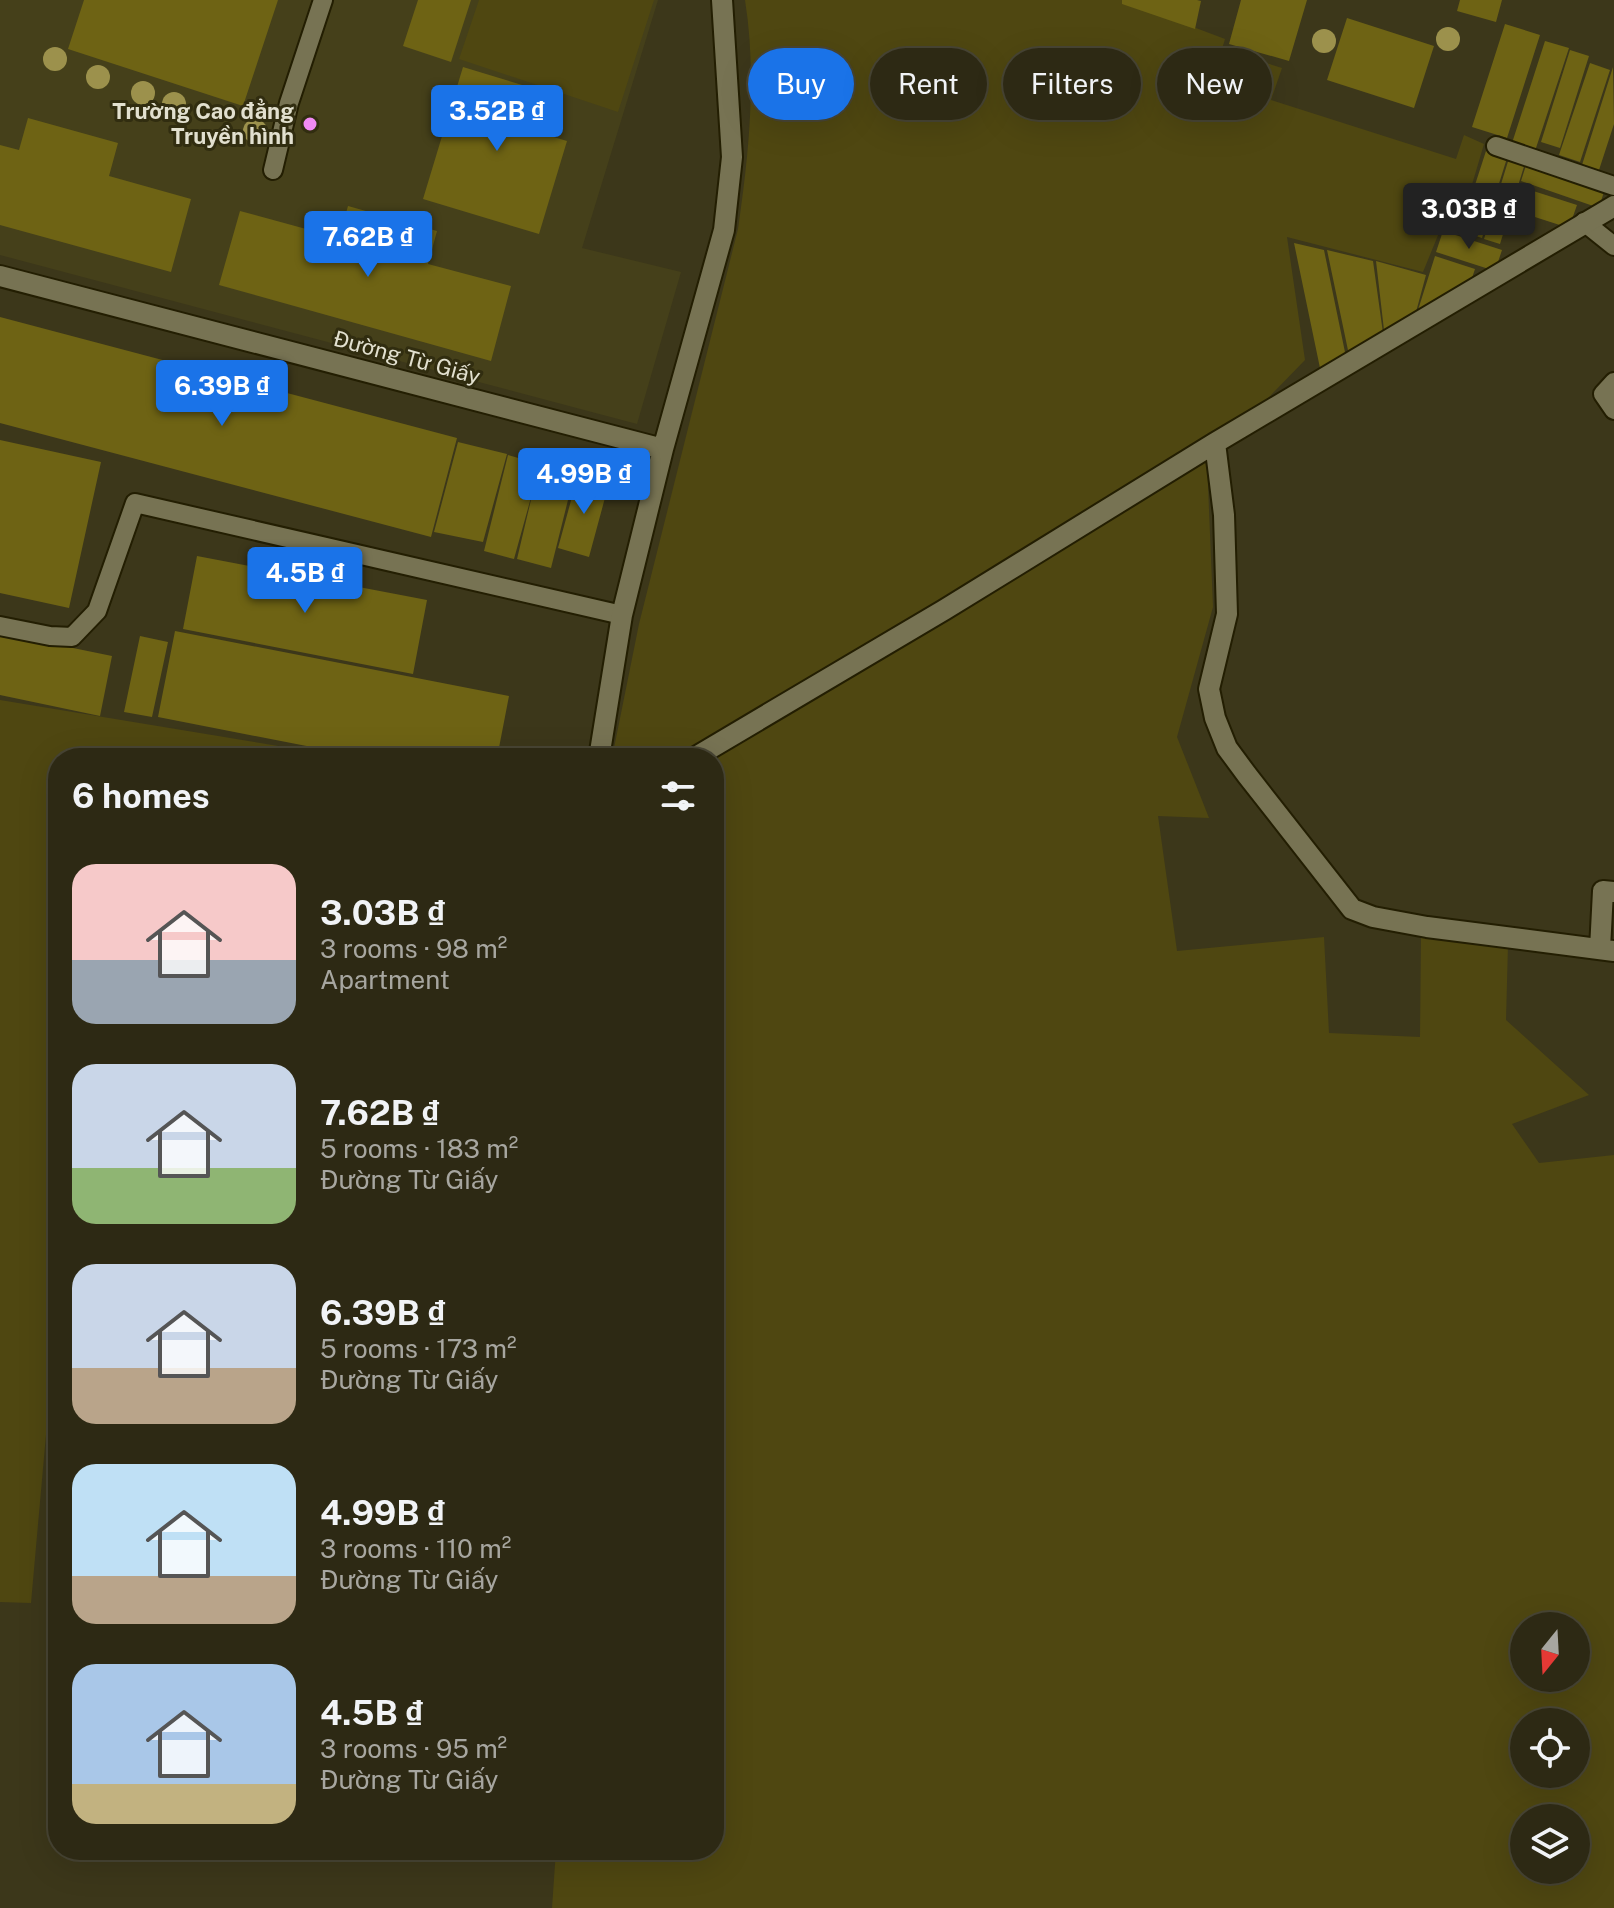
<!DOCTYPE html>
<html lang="en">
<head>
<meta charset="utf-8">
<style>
	:root { --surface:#2d2914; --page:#393522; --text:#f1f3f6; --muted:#a7a6a0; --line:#484534; --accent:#1a73e8 }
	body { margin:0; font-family:"Public Sans",sans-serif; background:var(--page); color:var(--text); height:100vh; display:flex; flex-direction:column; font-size:30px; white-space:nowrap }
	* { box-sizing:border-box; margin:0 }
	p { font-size:26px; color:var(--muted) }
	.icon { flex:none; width:44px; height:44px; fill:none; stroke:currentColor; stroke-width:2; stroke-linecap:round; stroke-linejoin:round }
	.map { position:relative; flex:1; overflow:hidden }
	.drawer { position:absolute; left:48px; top:748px; width:676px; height:1112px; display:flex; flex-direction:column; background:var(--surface); border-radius:32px; box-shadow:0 8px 32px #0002,0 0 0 2px var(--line) }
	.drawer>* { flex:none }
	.top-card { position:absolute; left:748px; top:48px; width:746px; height:72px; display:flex; gap:16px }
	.needle { width:52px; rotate:198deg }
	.fabs { position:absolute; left:1510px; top:1612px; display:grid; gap:16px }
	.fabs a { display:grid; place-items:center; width:80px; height:80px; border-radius:50%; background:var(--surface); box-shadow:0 8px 32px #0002,0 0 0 2px var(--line); font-size:40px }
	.price { position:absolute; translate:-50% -68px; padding:0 18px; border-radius:8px; background:var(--accent); color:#fff; font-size:26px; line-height:52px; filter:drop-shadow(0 2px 4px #0008) }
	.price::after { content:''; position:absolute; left:50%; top:48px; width:24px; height:18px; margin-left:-12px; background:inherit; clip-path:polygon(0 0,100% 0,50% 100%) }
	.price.selected { background:#222; color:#fff }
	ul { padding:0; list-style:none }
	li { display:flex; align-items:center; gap:24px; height:200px; padding:0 24px }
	li span { display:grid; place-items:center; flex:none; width:224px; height:160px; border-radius:24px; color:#555 }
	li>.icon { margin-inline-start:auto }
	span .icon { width:96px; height:96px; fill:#fffc; stroke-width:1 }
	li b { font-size:34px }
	h2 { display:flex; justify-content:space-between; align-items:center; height:96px; padding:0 24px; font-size:34px }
	.tag { padding:0 28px; border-radius:36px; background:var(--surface); box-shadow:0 8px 32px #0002,0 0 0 2px var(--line); font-size:28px; line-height:72px }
	.tag.selected { background:var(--accent); color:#fff }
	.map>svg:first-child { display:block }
</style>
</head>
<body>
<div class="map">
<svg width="1614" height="1908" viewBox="0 0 1614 1908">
	<rect width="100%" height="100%" fill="#3c371a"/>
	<path fill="#45401a" d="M0,0H658L582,248L681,272L637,424L0,255Z"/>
	<path fill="#4f4711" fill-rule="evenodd" d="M479,0H654L618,112L459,59Z
		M745,0H1122L1225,39L1222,49L1282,68L1271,100L1456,159L1464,135L1484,144L1458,232L1441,228L1423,272L1287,237L1305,360L1207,461L1213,607L1177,737L1209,818L1158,816L1177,951L1324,937L1329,1033L1420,1037L1421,937L1508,945L1506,1020L1589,1095L1512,1124L1539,1163L1614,1155V1908H552L556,1850H714V758H612L639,624L738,229C749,154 757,75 745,0ZM1524,1626H1576V1678H1524ZM1524,1722H1576V1774H1524ZM1524,1818H1576V1870H1524Z
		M0,700L351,758H58V1300L31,1603L0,1602Z"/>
	<path fill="#6e6314" d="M84,0H278L243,106L68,49Z
		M418,0H471L451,62L403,46Z
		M1122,0H1197L1201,1L1195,29L1122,4Z
		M1241,0H1307L1289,61L1229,44Z
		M1460,0H1502L1496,22L1457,11Z
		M1347,18L1434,46L1414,108L1327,80Z
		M1505,24L1540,35L1507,138L1472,127Z
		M1545,41L1569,48L1535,151L1512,143Z
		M1570,50L1589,56L1560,148L1541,142Z
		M1590,63L1610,70L1580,162L1559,155Z
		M463,67L552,94L540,133L567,141L539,234L423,199Z
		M1613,67L1614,124L1599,170L1582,165Z
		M28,118L118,143L109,176L191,199L171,272L0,225V145L19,150Z
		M1486,151L1507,158L1482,238L1460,231Z
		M1510,155L1526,160L1500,244L1484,239Z
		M1528,159L1606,185L1599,208L1521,181Z
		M1521,187L1577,205L1569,228L1513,210Z
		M348,206L437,231L428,264L511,286L491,361L219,285L240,211L339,238Z
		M1443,231L1502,250L1495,271L1436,252Z
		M1294,243L1324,250L1346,357L1320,368Z
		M1327,250L1373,261L1383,333L1349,355Z
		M1435,256L1475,269L1470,284L1418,310Z
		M1376,261L1426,275L1416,312L1384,330Z
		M0,317L457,438L431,537L0,423Z
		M0,440L101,462L69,608L0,593Z
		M458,442L507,454L483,542L434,532Z
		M508,455L539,464L538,467L574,476L551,568L517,559L535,483L514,559L484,551Z
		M578,475L609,483L589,557L558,548Z
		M197,556L427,600L413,674L183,629Z
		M175,631L509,696L497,758H368L158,717Z
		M0,633L112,656L100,716L0,695Z
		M140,636L168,642L152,717L124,712Z"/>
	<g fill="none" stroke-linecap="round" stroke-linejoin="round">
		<g stroke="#231e02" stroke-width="22">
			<path id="lane" d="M1496,146L1614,186
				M273,170L289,103L323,0
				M1584,222L1614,246
				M1614,382L1603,394L1614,410
				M0,626L50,636L72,637L97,611L135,503L622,615"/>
		</g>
		<g stroke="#231e02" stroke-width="24">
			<path id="street" d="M0,276L663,449
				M1215,443L1224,515L1227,614L1209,689L1215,718L1227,748L1247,775L1352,909L1373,917L1427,927L1614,951
				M599,758L622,615L663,449L724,230L732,157L722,0
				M694,758L944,610L1215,443L1614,206
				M1600,949L1603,891L1614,892"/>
		</g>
		<use href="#lane" stroke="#777353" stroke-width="18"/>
		<use href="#street" stroke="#777353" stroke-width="20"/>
	</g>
	<g fill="#9c914c">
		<circle cx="1448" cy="39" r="12"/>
		<circle cx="1324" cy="41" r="12"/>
		<circle cx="55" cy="59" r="12"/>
		<circle cx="98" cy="77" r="12"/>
		<circle cx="143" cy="93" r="12"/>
		<circle cx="174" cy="104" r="12"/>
		<circle cx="255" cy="131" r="12"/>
	</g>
	<circle fill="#f18af4" stroke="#312d10" stroke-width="3" cx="310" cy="124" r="8"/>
	<g text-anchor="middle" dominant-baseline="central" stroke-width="6" stroke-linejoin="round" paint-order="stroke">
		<g font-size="22" font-weight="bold" fill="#e2e0cf" stroke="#312d10" text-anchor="end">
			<text x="294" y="111">Trường Cao đẳng<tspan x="294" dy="25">Truyền hình</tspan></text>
		</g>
		<g font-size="22" fill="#e2e0cf" stroke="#312d10">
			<text transform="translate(407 357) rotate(15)">Đường Từ Giấy</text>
		</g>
	</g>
</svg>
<div class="fabs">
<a><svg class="needle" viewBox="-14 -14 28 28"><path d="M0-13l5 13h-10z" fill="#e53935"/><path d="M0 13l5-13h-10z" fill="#a7a6a0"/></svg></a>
<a><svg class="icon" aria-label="locate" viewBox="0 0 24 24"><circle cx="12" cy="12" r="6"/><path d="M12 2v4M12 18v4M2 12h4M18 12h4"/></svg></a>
<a><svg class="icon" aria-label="layers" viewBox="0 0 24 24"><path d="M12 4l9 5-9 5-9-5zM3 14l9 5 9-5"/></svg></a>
</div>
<b class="price" style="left:497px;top:153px">3.52B ₫</b>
<b class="price selected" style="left:1469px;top:251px">3.03B ₫</b>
<b class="price" style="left:368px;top:279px">7.62B ₫</b>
<b class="price" style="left:222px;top:428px">6.39B ₫</b>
<b class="price" style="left:584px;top:516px">4.99B ₫</b>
<b class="price" style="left:305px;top:615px">4.5B ₫</b>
<div class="top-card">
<a class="tag selected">Buy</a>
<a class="tag">Rent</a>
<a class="tag">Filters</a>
<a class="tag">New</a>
</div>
<section class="drawer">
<h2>6 homes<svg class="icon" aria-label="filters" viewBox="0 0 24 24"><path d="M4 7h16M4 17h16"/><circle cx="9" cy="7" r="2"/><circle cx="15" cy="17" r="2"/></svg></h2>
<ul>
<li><span style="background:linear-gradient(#f6c9c9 60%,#9aa5b1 0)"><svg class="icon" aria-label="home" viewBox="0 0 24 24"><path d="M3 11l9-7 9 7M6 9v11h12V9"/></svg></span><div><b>3.03B ₫</b><p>3 rooms · 98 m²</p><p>Apartment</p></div></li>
<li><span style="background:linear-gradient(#c9d6e8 65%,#8fb573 0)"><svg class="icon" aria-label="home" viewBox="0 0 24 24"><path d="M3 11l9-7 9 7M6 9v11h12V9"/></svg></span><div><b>7.62B ₫</b><p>5 rooms · 183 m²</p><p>Đường Từ Giấy</p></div></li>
<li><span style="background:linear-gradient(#c9d6e8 65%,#b9a48a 0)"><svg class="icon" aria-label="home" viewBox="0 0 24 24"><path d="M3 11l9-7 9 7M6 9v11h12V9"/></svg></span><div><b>6.39B ₫</b><p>5 rooms · 173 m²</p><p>Đường Từ Giấy</p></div></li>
<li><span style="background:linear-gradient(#bfe0f5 70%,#b9a48a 0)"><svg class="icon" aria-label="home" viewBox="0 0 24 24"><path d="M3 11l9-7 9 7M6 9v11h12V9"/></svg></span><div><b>4.99B ₫</b><p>3 rooms · 110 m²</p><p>Đường Từ Giấy</p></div></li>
<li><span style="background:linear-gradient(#a9c7e8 75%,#c2b280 0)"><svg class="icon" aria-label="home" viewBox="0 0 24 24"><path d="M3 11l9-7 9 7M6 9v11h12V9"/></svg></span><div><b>4.5B ₫</b><p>3 rooms · 95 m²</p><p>Đường Từ Giấy</p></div></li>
</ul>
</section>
</div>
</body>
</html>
